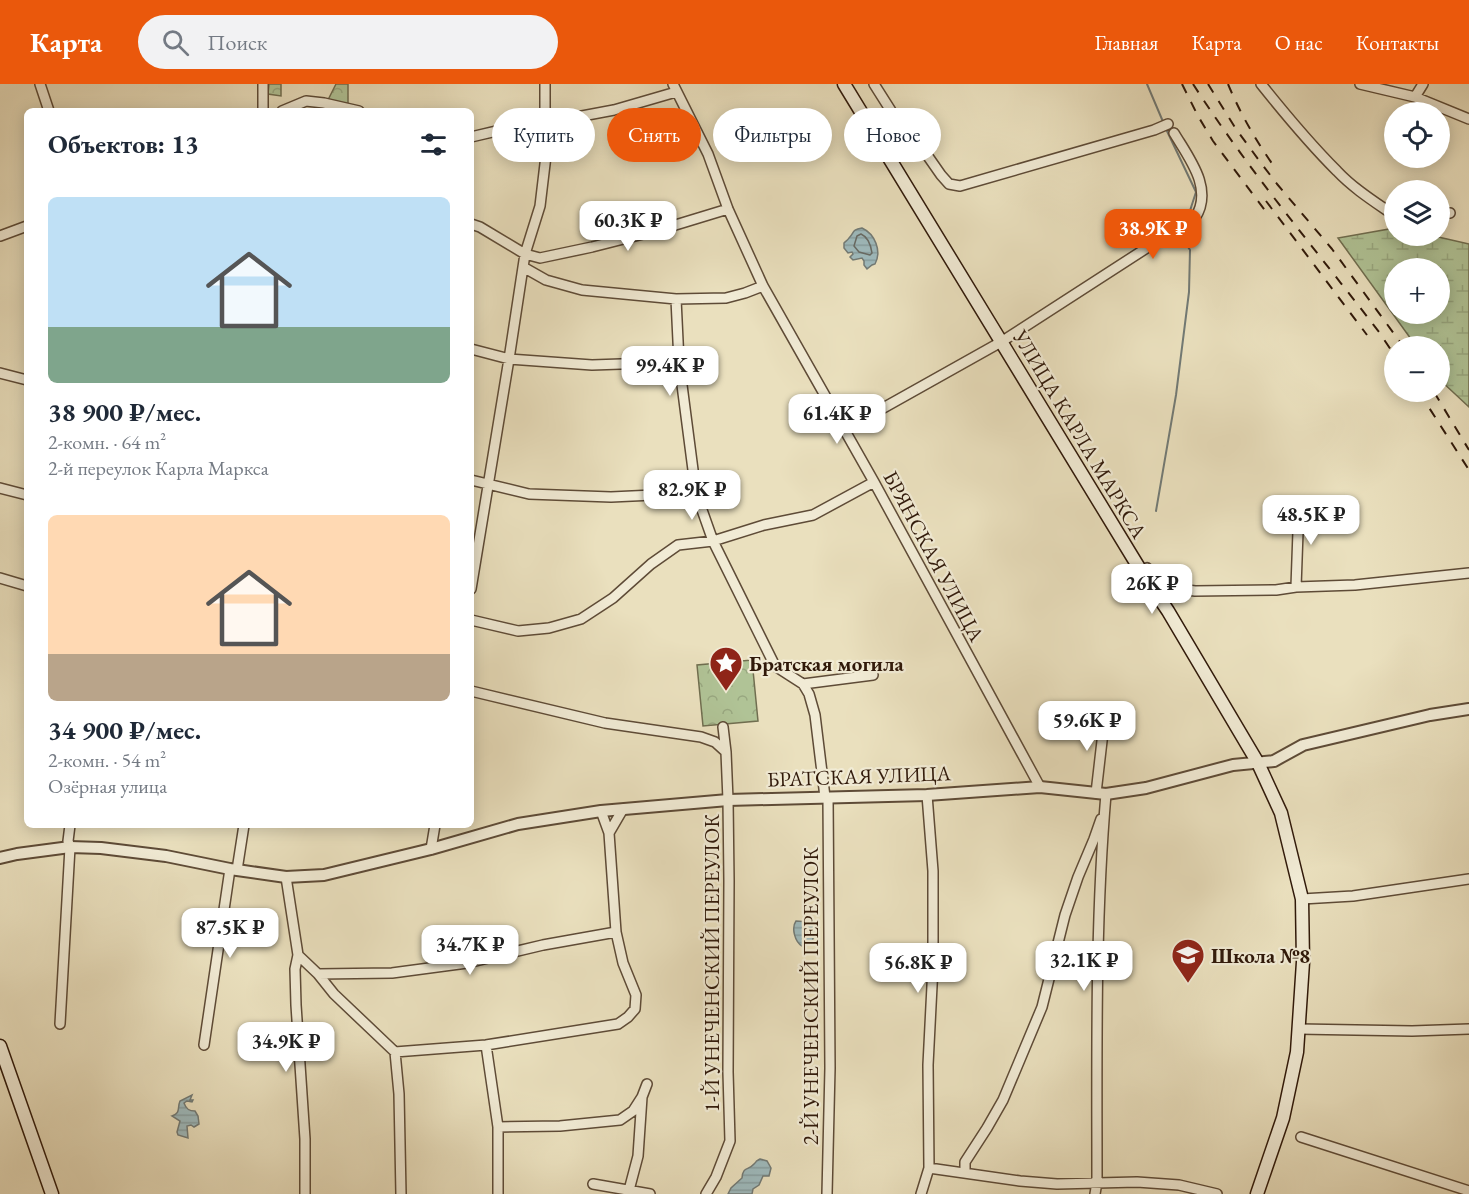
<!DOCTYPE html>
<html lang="ru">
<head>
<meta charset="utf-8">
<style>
	:root { --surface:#fff; --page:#f2f2f3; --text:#1f2937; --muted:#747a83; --accent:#ea580c }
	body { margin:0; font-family:"EB Garamond",serif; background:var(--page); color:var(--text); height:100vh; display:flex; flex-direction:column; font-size:22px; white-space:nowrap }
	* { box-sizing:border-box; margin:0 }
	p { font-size:20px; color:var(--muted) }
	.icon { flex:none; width:33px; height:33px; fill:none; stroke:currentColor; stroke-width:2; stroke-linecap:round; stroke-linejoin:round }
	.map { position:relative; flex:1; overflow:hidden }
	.side { position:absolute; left:24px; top:24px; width:450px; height:720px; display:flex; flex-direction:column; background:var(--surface); border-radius:9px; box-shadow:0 3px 15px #0003 }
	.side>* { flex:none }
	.banner { position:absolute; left:492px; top:24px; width:570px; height:54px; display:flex; gap:12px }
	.controls { position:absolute; left:1384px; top:18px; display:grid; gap:12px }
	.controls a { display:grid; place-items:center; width:66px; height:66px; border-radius:50%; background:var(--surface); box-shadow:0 3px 15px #0003; font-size:30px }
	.price { position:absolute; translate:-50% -51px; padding:0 14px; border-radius:12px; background:#fff; color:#222; font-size:20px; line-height:39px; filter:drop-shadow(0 2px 3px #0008) }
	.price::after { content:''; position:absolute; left:50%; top:36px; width:18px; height:14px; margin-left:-9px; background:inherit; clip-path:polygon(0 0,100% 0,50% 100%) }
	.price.selected { background:var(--accent); color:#fff }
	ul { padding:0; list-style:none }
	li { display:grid; align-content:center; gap:12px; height:318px; padding:0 24px }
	li span { display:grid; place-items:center; height:186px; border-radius:9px; color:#555 }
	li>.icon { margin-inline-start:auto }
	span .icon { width:108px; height:108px; fill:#fffc; stroke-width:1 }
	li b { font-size:26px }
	h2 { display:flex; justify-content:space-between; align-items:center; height:72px; padding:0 24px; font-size:26px }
	.chip { padding:0 21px; border-radius:27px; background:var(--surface); box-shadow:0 3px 15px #0003; font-size:21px; line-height:54px }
	.chip.selected { background:var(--accent); color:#fff }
	header { display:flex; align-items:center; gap:36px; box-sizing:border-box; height:84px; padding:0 30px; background:var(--accent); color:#fff }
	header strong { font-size:28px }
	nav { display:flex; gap:33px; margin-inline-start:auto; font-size:21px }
	.search { width:420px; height:54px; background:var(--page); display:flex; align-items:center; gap:15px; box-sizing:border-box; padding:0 21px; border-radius:33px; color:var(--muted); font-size:22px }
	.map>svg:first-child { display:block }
</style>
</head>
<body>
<header>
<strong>Карта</strong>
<div class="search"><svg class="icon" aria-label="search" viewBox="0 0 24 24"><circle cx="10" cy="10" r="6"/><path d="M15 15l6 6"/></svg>Поиск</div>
<nav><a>Главная</a><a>Карта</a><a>О нас</a><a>Контакты</a></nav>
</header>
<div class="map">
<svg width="1469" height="1110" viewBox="0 0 1469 1110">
	<defs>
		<pattern id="forest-crowns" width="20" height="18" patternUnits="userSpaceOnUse" patternTransform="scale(1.5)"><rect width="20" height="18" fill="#b0c396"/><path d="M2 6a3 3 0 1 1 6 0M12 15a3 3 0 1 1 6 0" fill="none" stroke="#98a780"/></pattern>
		<pattern id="wetland-marsh" width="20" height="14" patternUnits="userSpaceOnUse" patternTransform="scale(1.5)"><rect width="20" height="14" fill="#b0c396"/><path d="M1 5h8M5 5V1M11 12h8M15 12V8" fill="none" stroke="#98a780"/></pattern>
		<pattern id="water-rules" width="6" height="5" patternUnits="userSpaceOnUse" patternTransform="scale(1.5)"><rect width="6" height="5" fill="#9ebabd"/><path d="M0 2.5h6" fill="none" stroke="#889fa1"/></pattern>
	</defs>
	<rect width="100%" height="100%" fill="#eae0be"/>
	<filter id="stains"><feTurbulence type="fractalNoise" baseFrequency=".00333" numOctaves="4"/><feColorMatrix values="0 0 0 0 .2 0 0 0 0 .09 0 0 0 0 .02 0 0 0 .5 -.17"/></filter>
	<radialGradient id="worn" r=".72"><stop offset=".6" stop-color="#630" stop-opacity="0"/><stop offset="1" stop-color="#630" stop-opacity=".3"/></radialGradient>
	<path fill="url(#forest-crowns)" stroke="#706e50" stroke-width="1.5" d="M269,0H281V12L268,10Z
		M336,0H348V21L327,18Z
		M752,576L758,637L703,642L697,581Z"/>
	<path fill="url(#wetland-marsh)" stroke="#706e50" stroke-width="1.5" fill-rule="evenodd" d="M1395,144V152H1434L1469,160V323L1440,296V262H1416L1338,154ZM1395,184H1440V230H1395Z"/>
	<path fill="url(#water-rules)" stroke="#727a75" stroke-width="1.5" d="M862,144C875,150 882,167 875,180L872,181L867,185L864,181V177L862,174L853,176L850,173L853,170L852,168L848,169L844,164V159C846,157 848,156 849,154C855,148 851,146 862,144Z
		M796,837L809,838L815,842C811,851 818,861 802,862C795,858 791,844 796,837Z
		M192,1011L190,1016H193L192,1018L187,1017L184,1019C186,1025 189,1027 195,1027L198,1032L199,1040L194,1043L191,1041L187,1042L188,1054L178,1051L177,1048L180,1037L172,1032C181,1029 177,1024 180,1017Z
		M760,1075L767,1077L771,1084L769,1092H763L759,1101L753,1105L752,1110H728L731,1104L742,1094C743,1082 748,1087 754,1080C759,1075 753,1079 760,1075Z"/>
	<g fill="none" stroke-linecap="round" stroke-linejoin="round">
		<path stroke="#676a64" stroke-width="1.5" d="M861,150C868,153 871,162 872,169L870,171L859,168L854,162L857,152Z"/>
		<path stroke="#727a75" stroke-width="2" d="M1147,0L1164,40
			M1166,45L1196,108L1187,136
			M1156,427L1176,311L1189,208L1190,166L1182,153L1184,148"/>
		<g stroke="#5e4b37" stroke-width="12">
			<path id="minor" d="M40,0L49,27
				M263,0V27
				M673,0L708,70L728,125L763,202L874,398L1040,703
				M874,0L893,30L904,38L941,91L949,100L960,102L1154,46L1168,40
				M1261,0C1285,30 1310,60 1337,87C1354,105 1375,118 1395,132
				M1360,0L1415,13L1469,35
				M1415,13L1423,0
				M282,27L306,17L324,19L359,27
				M471,53L526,40L550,38L614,26L676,8
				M1440,130L1450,129
				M471,140L480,143L525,170L540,174L592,163L659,146L728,125
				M0,152L27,142
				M523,183L546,196L582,206L676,215L726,214L745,209L763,202
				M676,215L679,278L696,409L713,457L775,582L803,600L873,591
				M471,265L509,275L592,281L679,278
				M0,289L27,296
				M844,346L1001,258L1159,156C1170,150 1187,144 1195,134C1214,105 1189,74 1174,49
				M471,396L529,410L611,413L696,409
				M0,404L27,411
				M1141,487L1147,484L1165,503L1195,507L1276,506L1296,503L1355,501L1469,489
				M0,494L27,502
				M1296,503L1299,420
				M471,505L509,275L525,170L540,122L550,38L545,33V0
				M471,536L518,547L549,544L581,535L613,514L651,480L678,461L713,457L764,441L813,431L874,398
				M803,600L809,610L815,631L825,713
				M471,607L605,639L701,653L715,658L726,668
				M1096,709L1105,631
				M609,749L623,725
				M431,765L435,741
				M237,786L244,741
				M286,793L298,871L295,885L296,921L305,1055V1110
				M1302,815L1353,812L1469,795
				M298,871L318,890L334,910L395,968L486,961L618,940L628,933L635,925L636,911L623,879L616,848L609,749L601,727
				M318,890L392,889L467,879L543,861L616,848
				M60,940L70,763L68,757L70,741
				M1299,945L1412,947L1469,945
				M204,961L230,785
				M486,961L498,1043V1110
				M395,968L399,1010L401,1110
				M498,1043L560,1042L620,1036L633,1027L642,1013
				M1301,1053L1469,1107
				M929,1084L1020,1097L1057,1100L1137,1098L1179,1101L1217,1110
				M965,1088V1078L987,1044L1003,1016L1042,923L1065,831L1078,793L1094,755L1101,735
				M593,1100L650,1110
				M628,1110L638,1072L642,1013L647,1000
				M706,1110L716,1093L730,1057L728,988L729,797L728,716L726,668L723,643
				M827,1110L830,984L828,714
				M921,1110L929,1084L928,981L933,882V787L927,711
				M1095,1110L1097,1098C1097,969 1095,839 1106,710"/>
		</g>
		<g stroke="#5e4b37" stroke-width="14">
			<path id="tertiary" d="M0,774L17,770L70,763L101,764L166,772L230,785L286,793L324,791L431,765L518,740L601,727L728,716L927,711L1040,703L1106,710L1146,704L1233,681L1274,677L1303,661L1430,631L1469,625"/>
		</g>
		<g stroke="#30190a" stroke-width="15">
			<path id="secondary" d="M844,0L1141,487L1168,527L1258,679L1281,729L1302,815L1303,878L1297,968L1283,1034L1257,1110
				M0,962L52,1110"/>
		</g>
		<use href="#minor" stroke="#f1ebd5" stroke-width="9"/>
		<use href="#tertiary" stroke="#f1ebd5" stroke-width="10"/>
		<use href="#secondary" stroke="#f1ebd5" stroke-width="12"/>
		<path stroke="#30190a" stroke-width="2" stroke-dasharray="10 10" stroke-linecap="butt" d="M1182,0L1198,32L1213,57L1267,129
			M1193,0C1249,87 1316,166 1379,248L1395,272
			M1208,0L1236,45L1258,75L1277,100L1332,165L1403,262
			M1228,0C1240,29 1255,55 1273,81
			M1266,117L1367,251
			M1419,308L1469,386
			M1434,308L1469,366"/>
	</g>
	<defs>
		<g id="sight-pin" transform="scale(1.725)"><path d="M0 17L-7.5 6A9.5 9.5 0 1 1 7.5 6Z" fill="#8f2418" stroke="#f1ebd5"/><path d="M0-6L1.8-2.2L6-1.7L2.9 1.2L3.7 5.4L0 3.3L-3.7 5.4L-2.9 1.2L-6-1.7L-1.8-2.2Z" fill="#fff"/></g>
		<g id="school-pin" transform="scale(1.725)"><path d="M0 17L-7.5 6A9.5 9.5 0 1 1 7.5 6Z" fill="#8f2418" stroke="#f1ebd5"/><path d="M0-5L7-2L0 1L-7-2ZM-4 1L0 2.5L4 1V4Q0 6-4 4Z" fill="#fff"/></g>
	</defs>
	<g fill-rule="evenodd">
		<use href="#sight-pin" x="726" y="579"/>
		<use href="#school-pin" x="1188" y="871"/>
	</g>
	<g text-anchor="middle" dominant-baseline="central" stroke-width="4.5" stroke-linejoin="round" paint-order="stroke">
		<g font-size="21" fill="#30190a" stroke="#f1ebd5">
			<text transform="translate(1080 350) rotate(59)">УЛИЦА КАРЛА МАРКСА</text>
			<text transform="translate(934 472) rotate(62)">БРЯНСКАЯ УЛИЦА</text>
			<text transform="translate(859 692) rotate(-2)">БРАТСКАЯ УЛИЦА</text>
			<text transform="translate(711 879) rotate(-90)">1-Й УНЕЧЕНСКИЙ ПЕРЕУЛОК</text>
			<text transform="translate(810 912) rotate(-90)">2-Й УНЕЧЕНСКИЙ ПЕРЕУЛОК</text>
		</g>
		<g font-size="21" font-weight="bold" fill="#30190a" stroke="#f1ebd5" text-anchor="start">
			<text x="749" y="579">Братская могила</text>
			<text x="1211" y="871">Школа №8</text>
		</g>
	</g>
	<rect width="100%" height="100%" filter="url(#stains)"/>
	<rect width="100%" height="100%" fill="url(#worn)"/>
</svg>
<div class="controls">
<a><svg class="icon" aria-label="locate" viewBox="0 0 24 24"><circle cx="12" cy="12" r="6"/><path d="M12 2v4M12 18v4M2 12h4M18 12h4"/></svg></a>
<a><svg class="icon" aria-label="layers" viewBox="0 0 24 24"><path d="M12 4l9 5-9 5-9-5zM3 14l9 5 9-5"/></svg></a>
<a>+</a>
<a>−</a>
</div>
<b class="price" style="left:628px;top:168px">60.3K ₽</b>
<b class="price selected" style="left:1153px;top:176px">38.9K ₽</b>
<b class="price" style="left:670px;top:313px">99.4K ₽</b>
<b class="price" style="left:837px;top:361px">61.4K ₽</b>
<b class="price" style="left:692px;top:437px">82.9K ₽</b>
<b class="price" style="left:1311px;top:462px">48.5K ₽</b>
<b class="price" style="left:1152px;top:531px">26K ₽</b>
<b class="price" style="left:1087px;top:668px">59.6K ₽</b>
<b class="price" style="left:230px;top:875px">87.5K ₽</b>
<b class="price" style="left:470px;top:892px">34.7K ₽</b>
<b class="price" style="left:1084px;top:908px">32.1K ₽</b>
<b class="price" style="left:918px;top:910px">56.8K ₽</b>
<b class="price" style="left:286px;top:989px">34.9K ₽</b>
<div class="banner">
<a class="chip">Купить</a>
<a class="chip selected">Снять</a>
<a class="chip">Фильтры</a>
<a class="chip">Новое</a>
</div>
<section class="side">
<h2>Объектов: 13<svg class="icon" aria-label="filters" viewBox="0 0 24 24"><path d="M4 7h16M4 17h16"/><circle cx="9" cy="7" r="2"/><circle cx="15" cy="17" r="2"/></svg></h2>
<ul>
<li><span style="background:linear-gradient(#bfe0f5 70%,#7fa58c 0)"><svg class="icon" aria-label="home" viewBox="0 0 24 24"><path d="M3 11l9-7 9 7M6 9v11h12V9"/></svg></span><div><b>38 900 ₽/мес.</b><p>2-комн. · 64 m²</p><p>2-й переулок Карла Маркса</p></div></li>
<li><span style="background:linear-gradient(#ffd9b3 75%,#b9a48a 0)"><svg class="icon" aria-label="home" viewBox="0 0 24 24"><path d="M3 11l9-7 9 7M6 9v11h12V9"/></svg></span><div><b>34 900 ₽/мес.</b><p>2-комн. · 54 m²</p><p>Озёрная улица</p></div></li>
</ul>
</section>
</div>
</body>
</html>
